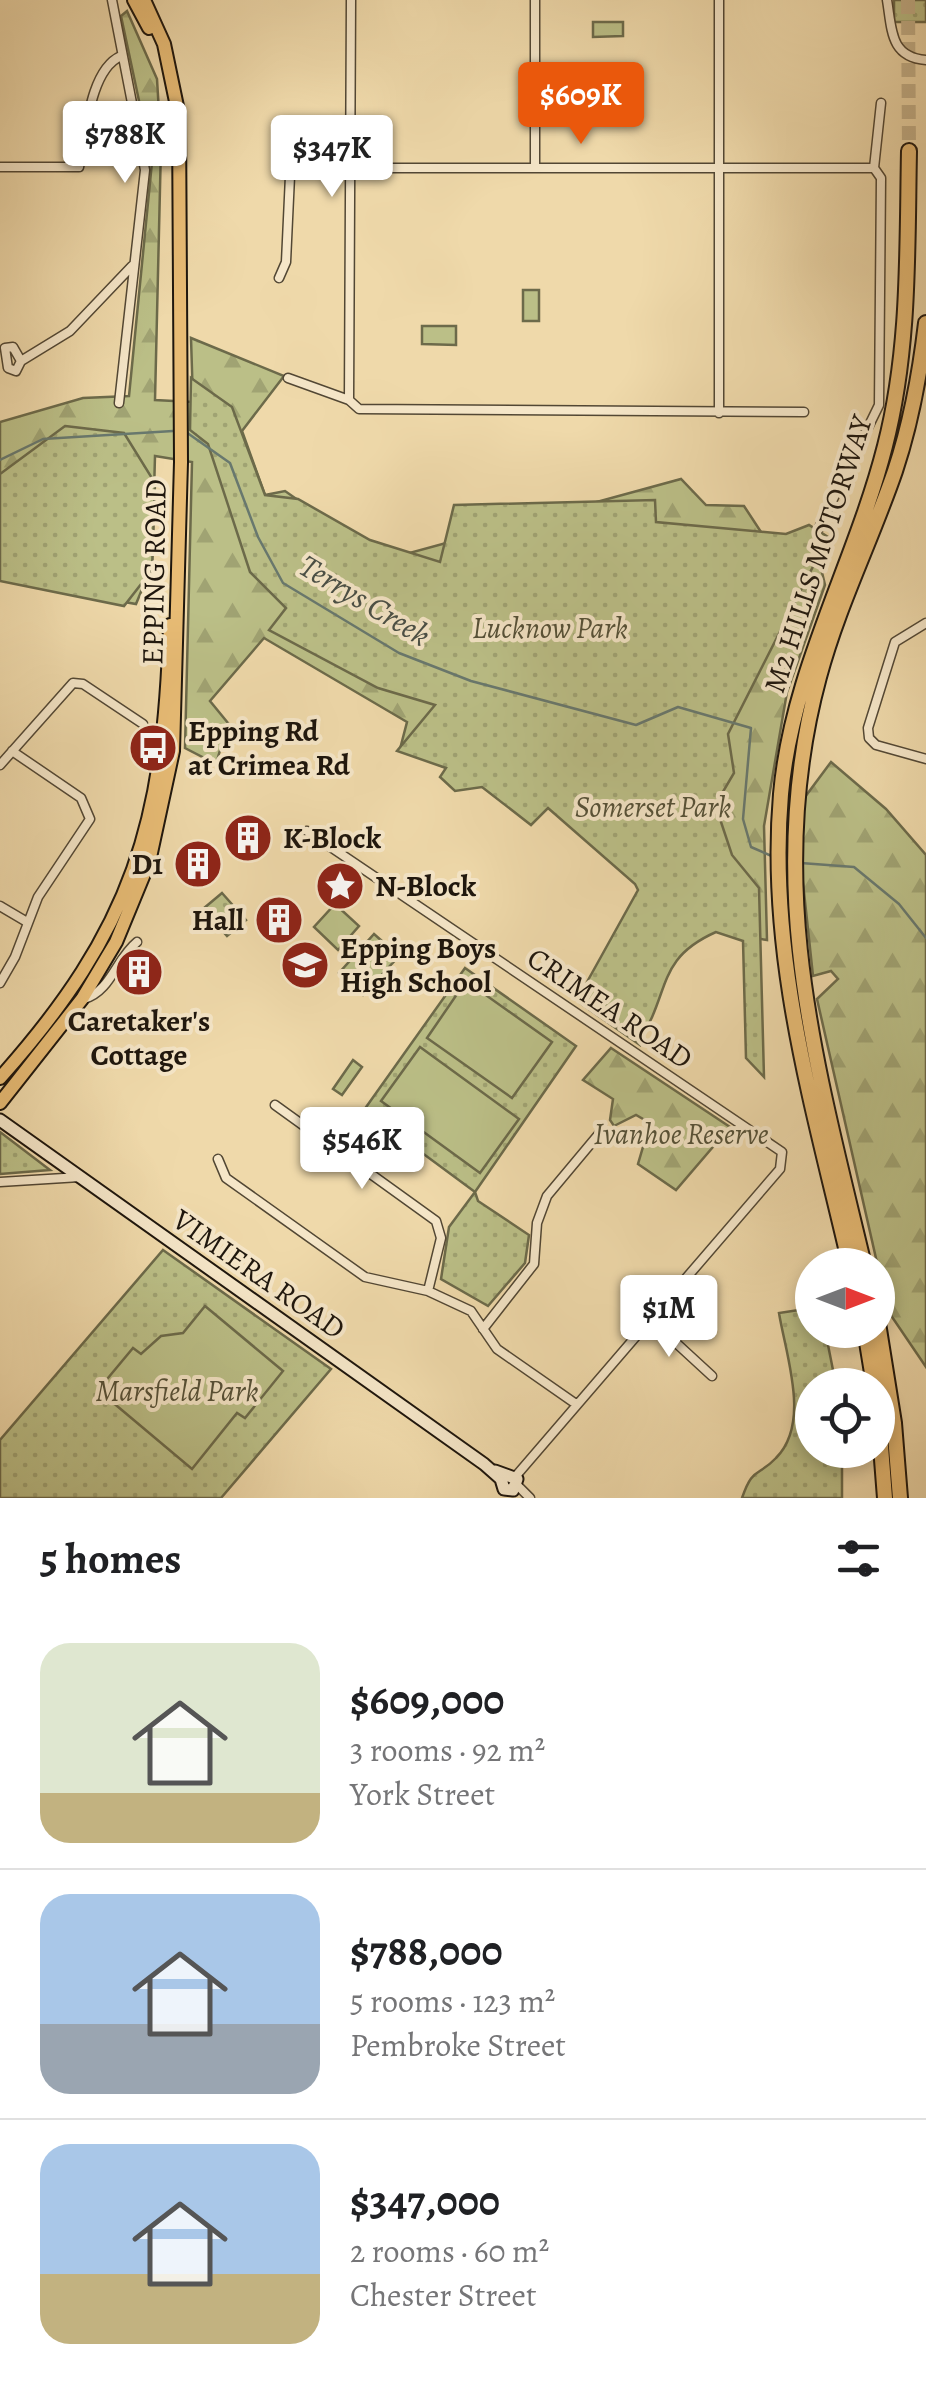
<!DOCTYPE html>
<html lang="en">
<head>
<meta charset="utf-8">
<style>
	:root { --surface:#fff; --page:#f6f6f6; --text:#202124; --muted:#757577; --line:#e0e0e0; --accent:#ea580c }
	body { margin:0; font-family:Alegreya,serif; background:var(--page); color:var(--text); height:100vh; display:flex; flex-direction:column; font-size:38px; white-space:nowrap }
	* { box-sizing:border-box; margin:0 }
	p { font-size:32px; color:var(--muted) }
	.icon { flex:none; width:55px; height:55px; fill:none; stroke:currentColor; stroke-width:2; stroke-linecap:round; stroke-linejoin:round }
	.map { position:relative; height:1498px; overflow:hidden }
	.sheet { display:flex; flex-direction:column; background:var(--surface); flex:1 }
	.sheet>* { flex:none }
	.needle { width:65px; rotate:90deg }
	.buttons { position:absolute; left:795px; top:1248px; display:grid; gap:20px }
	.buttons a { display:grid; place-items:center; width:100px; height:100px; border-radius:50%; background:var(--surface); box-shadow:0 5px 15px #0003; font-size:50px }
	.price { position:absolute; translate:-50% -85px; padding:0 22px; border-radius:10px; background:#fff; color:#222; font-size:32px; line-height:65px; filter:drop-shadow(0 2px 5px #0008) }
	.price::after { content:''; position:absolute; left:50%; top:60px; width:30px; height:22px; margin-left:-15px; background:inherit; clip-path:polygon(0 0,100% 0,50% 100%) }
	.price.selected { background:var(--accent); color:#fff }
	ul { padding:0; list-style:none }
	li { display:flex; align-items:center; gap:30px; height:250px; padding:0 40px }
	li+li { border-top:2px solid var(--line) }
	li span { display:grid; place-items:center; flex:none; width:280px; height:200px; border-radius:30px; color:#555 }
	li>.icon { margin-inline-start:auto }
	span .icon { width:120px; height:120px; fill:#fffc; stroke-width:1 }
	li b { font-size:42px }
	h2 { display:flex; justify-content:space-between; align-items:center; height:120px; padding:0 40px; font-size:42px }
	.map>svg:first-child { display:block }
</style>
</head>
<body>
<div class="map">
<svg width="926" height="1498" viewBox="0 0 926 1498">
	<defs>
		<pattern id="forest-firs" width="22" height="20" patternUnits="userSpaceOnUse" patternTransform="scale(2.5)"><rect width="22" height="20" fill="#bbbf87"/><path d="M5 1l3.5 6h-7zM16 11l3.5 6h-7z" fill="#a0a373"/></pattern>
		<pattern id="park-dots" width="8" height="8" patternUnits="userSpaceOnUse" patternTransform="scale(2.5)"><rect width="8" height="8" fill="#bbbf87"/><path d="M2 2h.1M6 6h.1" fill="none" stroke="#a0a373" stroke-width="1.8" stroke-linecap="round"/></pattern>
	</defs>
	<rect width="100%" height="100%" fill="#efd9aa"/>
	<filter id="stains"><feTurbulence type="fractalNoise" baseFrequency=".002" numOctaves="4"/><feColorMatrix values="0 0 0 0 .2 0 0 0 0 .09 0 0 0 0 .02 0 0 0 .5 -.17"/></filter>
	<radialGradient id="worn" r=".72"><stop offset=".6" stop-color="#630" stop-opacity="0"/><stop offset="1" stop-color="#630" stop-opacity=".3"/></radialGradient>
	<path fill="url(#forest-firs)" stroke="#6c6a4a" stroke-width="2.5" d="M127,11L157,79L161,146L155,400L193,402L191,338L284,376L242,431L265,495L285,491L384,560L681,479L706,505L744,506L763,535L814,539L825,585L787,692L764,826L767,940L700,929L655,987L640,1045L580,1003L648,889L548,807L531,819L486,784L400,749L407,722L264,638L210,701L228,723L216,764L185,748L192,462L155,456L152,565L136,604L0,580V422L83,398L129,396L152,162L121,16Z
		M831,762L886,809L926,855V1367L888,1311L817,999L838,979L831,971L813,976L800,855L805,797Z
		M611,1048L730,1127L676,1190L638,1164L650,1123L636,1115L614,1126L610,1120L613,1099L583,1080Z"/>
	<path fill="url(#park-dots)" stroke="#6c6a4a" stroke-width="2.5" d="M894,0H926V22H894Z
		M191,378L232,407L265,495L298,499L370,540L440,562L454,505L655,500L656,522L786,534L809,525L828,537L728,734L734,773L721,795L720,819L732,855L759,888L764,1077L746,1058L743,941L716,932C655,959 671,993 639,1041L577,1000L638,890L635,884L548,808L531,825L482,787L455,791L440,777L446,768L397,751L435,705L378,688L269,630L286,608L250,572L208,444L190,430Z
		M65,426L124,433L155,483L152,570L124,606L0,581V474Z
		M222,893L246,920L227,936L203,909Z
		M465,968L576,1046L475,1192L478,1201L529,1235L525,1263L488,1306L441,1279L449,1227L475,1192L364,1110Z
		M0,1132L50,1170L0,1174Z
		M163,1250L331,1369L221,1498H0V1440Z
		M812,1308V1330H825L836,1385H812V1450H842V1498H742C753,1466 757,1478 776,1458C811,1423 786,1356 779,1313Z"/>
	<path fill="#bbbf87" stroke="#6c6a4a" stroke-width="2.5" d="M593,22H623V36L593,37Z
		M523,290H539V321H523Z
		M422,326H456V345L422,344Z
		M335,904L359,926L338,950L314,927Z
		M374,934L399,956L363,995L339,973Z
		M466,981L552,1042L512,1098L427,1038Z
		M420,1047L519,1119L480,1173L381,1101Z
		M353,1060L362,1067L342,1095L333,1089Z
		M205,1306L283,1371L245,1418L237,1413L192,1469L98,1390L133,1348L141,1354L161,1336L183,1333Z"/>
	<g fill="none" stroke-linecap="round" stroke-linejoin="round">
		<path stroke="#68786e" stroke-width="2.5" d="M186,432L230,463L258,537L283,583L399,653L471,681L636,725L678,707L751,728L743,819L751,847L774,857
			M0,460L43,439L173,431
			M801,863L854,867L899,904L926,938"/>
		<path stroke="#c5b28b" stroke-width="14" stroke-dasharray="14 7" stroke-linecap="butt" d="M908,0L909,151"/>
		<g stroke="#524734" stroke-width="11">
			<path id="street" d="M112,0L145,170L119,403
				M719,0V413
				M887,0C892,30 890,57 926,60
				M535,166V0
				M0,167H79C86,136 89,70 121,56
				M279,278L286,262L290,176L300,168H874
				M21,361L13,347L5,348L8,368L16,371L21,361L70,331L132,266
				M288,378L349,400L359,409L804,412
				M349,400L351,0
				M819,528L879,405L881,178L874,168L881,103
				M926,623L895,642L868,728L869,738L876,745L926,759
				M0,765L73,683L83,684L143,724
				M307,831L782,1152L780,1169L515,1477
				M0,906L27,922
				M0,983L15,957L38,897L90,819L81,798L12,751
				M84,999C111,991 116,959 137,942
				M275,1105L436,1221L441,1238L428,1291
				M218,1159L226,1178L365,1277L428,1291L471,1311L497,1349L576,1404
				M0,1182L80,1177
				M650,1319L712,1376
				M483,1329L534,1264L537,1223L547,1196L603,1129
				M517,1485L530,1498"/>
		</g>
		<g stroke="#1e160d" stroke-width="15">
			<path id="secondary" d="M0,1120L484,1464L501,1479L504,1489
				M495,1471L517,1479L513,1490L504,1489"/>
		</g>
		<g stroke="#1e160d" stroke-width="16">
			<path id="primary" d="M134,0L149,28
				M0,1078C134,928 164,823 170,625
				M0,1103L82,999L116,942L149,862L173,751L181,462L179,116L164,44L144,0"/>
		</g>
		<g stroke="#1e160d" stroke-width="18">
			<path id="highway" d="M850,1265C814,1109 767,956 781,794C792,670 855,564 885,446C910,349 907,250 909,151
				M864,1265C816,1064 763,883 819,677C838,606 871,541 895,471C911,423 920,374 926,323
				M878,1323L894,1423L900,1498
				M865,1330L874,1385
				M878,1408L885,1498"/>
		</g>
		<use href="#street" stroke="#f5e6c8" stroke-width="8"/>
		<use href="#secondary" stroke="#f5e6c8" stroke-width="11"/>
		<use href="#primary" stroke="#e8bc75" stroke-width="12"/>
		<use href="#highway" stroke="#e8bc75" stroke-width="14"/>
	</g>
	<defs>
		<g id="bus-disc" transform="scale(2.5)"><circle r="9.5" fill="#8f2418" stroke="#f5e6c8"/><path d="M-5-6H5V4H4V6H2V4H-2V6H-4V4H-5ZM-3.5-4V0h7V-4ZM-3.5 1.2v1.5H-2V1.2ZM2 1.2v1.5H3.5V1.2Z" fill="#fff"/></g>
		<g id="building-disc" transform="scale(2.5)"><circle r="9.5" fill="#8f2418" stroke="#f5e6c8"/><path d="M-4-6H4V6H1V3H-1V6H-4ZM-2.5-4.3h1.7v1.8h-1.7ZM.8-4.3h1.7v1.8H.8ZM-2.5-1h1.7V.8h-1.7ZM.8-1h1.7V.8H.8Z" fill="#fff"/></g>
		<g id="sight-disc" transform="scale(2.5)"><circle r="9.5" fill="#8f2418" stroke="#f5e6c8"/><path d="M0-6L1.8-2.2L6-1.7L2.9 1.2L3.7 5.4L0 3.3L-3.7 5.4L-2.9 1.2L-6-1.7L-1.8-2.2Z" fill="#fff"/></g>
		<g id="school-disc" transform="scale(2.5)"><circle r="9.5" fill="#8f2418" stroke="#f5e6c8"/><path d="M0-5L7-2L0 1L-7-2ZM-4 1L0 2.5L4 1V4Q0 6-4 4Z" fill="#fff"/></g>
	</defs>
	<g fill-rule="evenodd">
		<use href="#bus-disc" x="153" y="748"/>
		<use href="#building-disc" x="248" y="838"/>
		<use href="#building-disc" x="198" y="864"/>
		<use href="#sight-disc" x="340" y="886"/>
		<use href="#building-disc" x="279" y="920"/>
		<use href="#school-disc" x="305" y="965"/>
		<use href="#building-disc" x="139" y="972"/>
	</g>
	<g text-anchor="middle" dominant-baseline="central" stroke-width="8" stroke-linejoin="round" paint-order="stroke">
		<g font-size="30" fill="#1e160d" stroke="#f5e6c8">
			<text transform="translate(818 554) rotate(-72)">M2 HILLS MOTORWAY</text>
			<text transform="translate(154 572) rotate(-89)">EPPING ROAD</text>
			<text transform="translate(610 1008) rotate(34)">CRIMEA ROAD</text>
			<text transform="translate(259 1274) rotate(35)">VIMIERA ROAD</text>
		</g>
		<g font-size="30" font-style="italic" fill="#555138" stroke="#f5e6c8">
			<text x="550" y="628">Lucknow Park</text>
			<text x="653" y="807">Somerset Park</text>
			<text x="681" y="1134">Ivanhoe Reserve</text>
			<text x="177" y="1391">Marsfield Park</text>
		</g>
		<g font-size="30" font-weight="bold" fill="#1e160d" stroke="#f5e6c8" text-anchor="start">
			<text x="188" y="731">Epping Rd<tspan x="188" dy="34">at Crimea Rd</tspan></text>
			<text x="283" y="838">K-Block</text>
			<text x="163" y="864" text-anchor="end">D1</text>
			<text x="375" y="886">N-Block</text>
			<text x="244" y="920" text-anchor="end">Hall</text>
			<text x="340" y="948">Epping Boys<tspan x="340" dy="34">High School</tspan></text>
			<text x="139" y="1021" text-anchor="middle">Caretaker's<tspan x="139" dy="34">Cottage</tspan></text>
		</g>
		<g font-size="32" font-style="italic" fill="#494f46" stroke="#f5e6c8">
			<text transform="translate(365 600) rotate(31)">Terrys Creek</text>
		</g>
	</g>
	<rect width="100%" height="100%" filter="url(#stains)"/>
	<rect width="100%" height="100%" fill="url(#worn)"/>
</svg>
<div class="buttons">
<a><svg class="needle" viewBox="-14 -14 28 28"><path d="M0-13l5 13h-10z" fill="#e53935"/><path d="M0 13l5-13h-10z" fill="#757577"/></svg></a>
<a><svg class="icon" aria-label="locate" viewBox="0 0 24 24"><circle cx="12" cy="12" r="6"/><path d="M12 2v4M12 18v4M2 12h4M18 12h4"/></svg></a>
</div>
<b class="price selected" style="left:581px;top:147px">$609K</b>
<b class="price" style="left:125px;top:186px">$788K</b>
<b class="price" style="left:332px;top:200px">$347K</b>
<b class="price" style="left:362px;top:1192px">$546K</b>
<b class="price" style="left:669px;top:1360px">$1M</b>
</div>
<section class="sheet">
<h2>5 homes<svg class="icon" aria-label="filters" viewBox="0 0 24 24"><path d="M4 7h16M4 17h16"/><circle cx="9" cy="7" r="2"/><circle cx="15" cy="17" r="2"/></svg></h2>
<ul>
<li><span style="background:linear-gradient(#dfe7d0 75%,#c2b280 0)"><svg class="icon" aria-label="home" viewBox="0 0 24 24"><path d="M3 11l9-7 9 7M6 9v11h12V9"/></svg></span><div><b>$609,000</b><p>3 rooms · 92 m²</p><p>York Street</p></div></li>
<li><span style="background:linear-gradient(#a9c7e8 65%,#9aa5b1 0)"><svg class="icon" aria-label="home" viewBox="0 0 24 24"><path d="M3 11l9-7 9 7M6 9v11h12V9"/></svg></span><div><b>$788,000</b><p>5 rooms · 123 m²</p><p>Pembroke Street</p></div></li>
<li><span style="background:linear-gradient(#a9c7e8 65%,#c2b280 0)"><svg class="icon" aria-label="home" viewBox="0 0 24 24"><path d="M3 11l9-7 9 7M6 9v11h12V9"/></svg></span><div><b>$347,000</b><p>2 rooms · 60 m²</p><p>Chester Street</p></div></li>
</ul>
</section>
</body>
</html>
